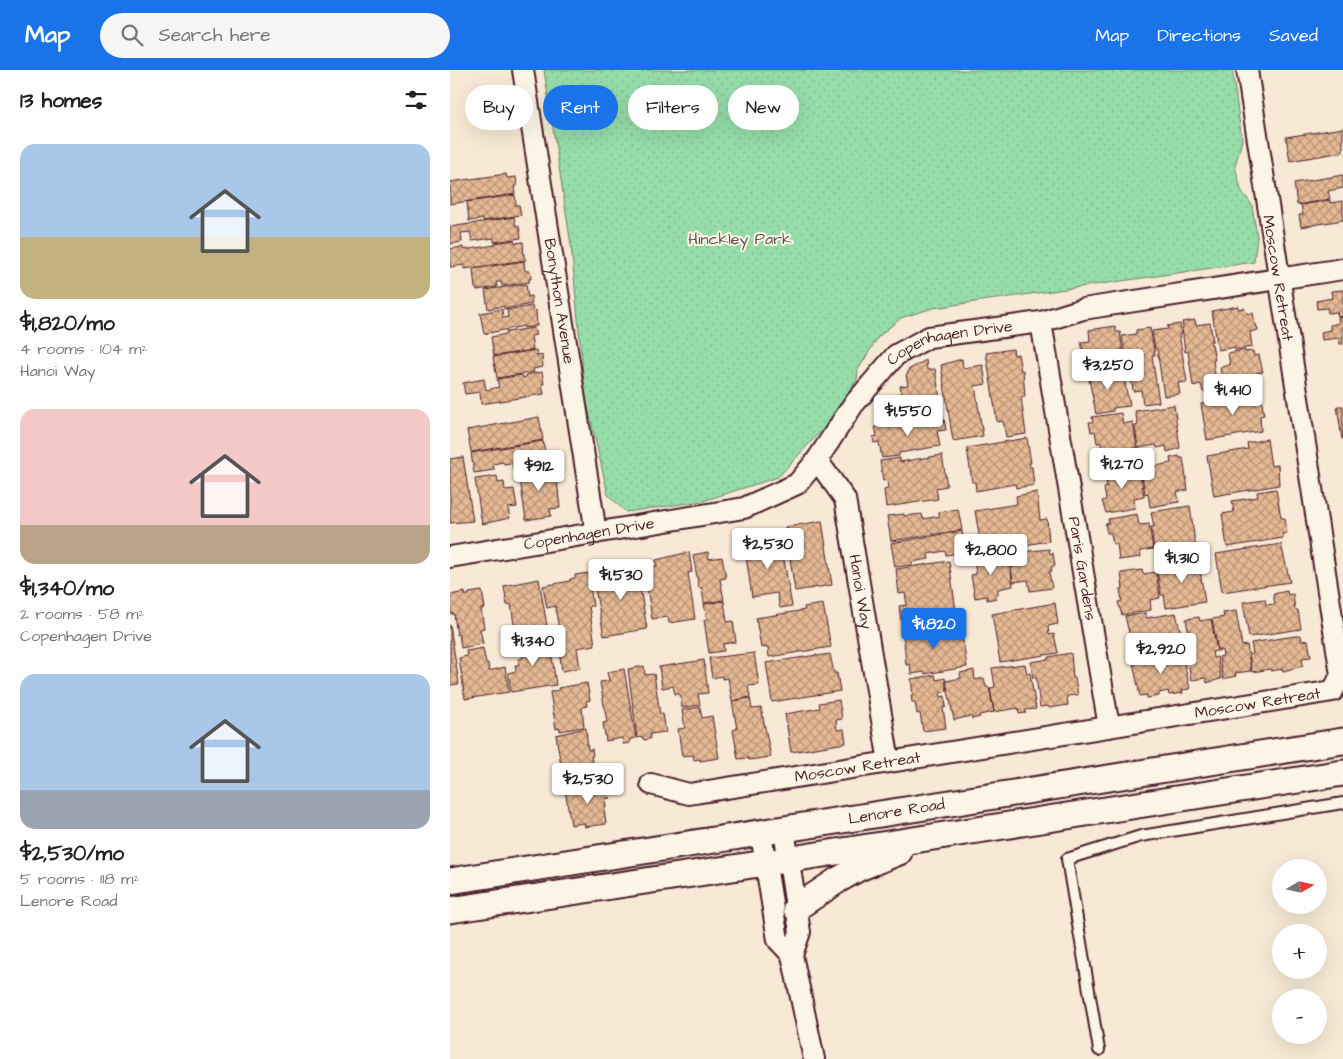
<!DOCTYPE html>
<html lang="en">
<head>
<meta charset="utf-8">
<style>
	:root { --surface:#fff; --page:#f6f6f6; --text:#202124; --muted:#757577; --accent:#1a73e8 }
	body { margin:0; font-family:"Architects Daughter",sans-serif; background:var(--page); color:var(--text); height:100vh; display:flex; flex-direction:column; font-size:19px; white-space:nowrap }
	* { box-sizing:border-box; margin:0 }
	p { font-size:16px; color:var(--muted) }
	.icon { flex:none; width:28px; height:28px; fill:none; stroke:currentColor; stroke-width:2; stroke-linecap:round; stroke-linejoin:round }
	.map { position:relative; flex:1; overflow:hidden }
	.sheet { display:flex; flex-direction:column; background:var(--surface); width:450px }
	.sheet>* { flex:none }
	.hud { position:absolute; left:15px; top:15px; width:475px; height:45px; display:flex; gap:10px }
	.needle { width:32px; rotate:81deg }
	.fabs { position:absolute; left:822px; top:789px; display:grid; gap:10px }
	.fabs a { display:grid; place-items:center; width:55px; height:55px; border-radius:50%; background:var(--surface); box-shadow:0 5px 20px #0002; font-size:25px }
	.price { position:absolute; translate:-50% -42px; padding:0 11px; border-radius:5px; background:#fff; color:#222; font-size:16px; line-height:32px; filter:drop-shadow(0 1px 2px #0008) }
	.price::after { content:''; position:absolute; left:50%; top:30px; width:15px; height:11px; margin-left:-8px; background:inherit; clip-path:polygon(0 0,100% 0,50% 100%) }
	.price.active { background:var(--accent); color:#fff }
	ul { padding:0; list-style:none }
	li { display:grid; align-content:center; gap:10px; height:265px; padding:0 20px }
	li span { display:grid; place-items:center; height:155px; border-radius:15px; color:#555 }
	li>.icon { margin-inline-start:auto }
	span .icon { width:90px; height:90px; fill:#fffc; stroke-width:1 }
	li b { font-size:21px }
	h2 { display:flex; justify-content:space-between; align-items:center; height:60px; padding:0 20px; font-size:21px }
	.pill { padding:0 18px; border-radius:22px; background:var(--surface); box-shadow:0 5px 20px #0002; font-size:18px; line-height:45px }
	.pill.active { background:var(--accent); color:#fff }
	header { display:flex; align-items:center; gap:30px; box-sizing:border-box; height:70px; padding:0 25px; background:var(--accent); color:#fff }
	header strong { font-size:24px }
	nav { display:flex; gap:28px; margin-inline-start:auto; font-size:18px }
	.search { width:350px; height:45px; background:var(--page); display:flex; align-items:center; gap:12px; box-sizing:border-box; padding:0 18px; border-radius:28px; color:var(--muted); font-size:19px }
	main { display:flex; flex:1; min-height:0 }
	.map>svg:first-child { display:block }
</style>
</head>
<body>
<header>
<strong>Map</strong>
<div class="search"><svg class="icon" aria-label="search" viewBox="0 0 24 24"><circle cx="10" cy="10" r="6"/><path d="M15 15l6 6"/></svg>Search here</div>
<nav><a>Map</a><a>Directions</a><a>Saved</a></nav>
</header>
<main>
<section class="sheet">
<h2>13 homes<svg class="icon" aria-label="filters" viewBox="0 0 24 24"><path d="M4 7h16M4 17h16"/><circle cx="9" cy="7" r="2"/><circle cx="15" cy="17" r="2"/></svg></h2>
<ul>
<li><span style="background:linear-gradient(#a9c7e8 60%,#c2b280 0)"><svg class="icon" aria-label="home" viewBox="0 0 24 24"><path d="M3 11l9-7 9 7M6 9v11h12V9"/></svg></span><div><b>$1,820/mo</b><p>4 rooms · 104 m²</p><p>Hanoi Way</p></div></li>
<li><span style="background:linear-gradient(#f6c9c9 75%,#b9a48a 0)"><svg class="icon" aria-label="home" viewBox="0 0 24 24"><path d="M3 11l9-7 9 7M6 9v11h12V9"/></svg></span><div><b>$1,340/mo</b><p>2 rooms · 58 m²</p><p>Copenhagen Drive</p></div></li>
<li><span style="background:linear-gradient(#a9c7e8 75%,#9aa5b1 0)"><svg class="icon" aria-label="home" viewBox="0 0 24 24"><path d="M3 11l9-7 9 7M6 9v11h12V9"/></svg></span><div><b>$2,530/mo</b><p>5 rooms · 118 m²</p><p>Lenore Road</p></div></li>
</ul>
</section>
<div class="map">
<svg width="893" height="989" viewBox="0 0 893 989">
	<defs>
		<pattern id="park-dots" width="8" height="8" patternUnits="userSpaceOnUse" patternTransform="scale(1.25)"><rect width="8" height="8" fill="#96ddaa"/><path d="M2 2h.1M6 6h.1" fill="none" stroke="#83bd92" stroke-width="1.8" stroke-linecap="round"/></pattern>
		<pattern id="building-cross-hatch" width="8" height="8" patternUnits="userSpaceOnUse" patternTransform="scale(1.25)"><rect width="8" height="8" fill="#e4b994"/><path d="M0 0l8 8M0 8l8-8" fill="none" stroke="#bb9679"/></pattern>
	</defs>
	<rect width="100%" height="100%" fill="#f7e9d5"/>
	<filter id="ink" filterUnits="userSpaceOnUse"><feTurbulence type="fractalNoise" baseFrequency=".02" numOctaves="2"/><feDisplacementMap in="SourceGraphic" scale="10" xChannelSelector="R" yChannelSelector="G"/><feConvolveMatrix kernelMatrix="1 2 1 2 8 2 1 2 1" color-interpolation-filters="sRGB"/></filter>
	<g filter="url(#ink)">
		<path fill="url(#park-dots)" stroke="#707e6a" d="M94,0H782L792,70L785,96L791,120L802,135L807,167L804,192L483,238L451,248L428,267L408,300L407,310L373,359L328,407L253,431L176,442L158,425L135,324L121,175Z"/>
		<path fill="url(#building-cross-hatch)" stroke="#4a1f2b" d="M893,58V82L840,91L836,67Z
			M56,104L57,108L66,107L67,116L64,117L65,124L0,134V112Z
			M893,105V118L878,121L880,129L847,135L844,113Z
			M65,125L66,135H69L71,145L33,151V149L19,151L17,132Z
			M880,130V133L893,131V150L851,157L849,145H853L851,135Z
			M64,147L66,156H69L71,168L44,172V168L22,171L20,162L11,163L12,172L0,174V157Z
			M64,170L65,173L73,172L74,187L76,190L14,199V195L0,197V179L13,177V180L45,175V173Z
			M74,191L75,201H80L81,209H79V212L52,216L51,212H46L47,217L27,220L25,218L23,199Z
			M76,214L78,227L81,226L82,234L54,239V236L38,239L35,220Z
			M893,220V246L888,247L887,242L878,243L877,238L867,239L866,231L882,228L881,221Z
			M82,236L83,241L86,240L87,256L74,258V256L34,264L30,243L52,239L53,248L58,247L57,240Z
			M788,236V239L794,238L798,244L803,243L805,254H806L808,260L800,262L802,277L785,280V277L768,280L762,241Z
			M893,247V274H890L889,268L872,270L871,262L880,260V255L889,253L888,248Z
			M745,250L746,255L760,253L763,271H760L761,275L762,274L765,290H763L767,320L753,322L751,314L743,316L738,281L735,282L732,258H733L732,252Z
			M730,254L731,264H729L737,312L728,313L730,324L714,326L707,279H705L702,261L718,259L717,256Z
			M665,256L666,262H670L673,284L666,285L667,294L655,296V300L638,302L631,272L640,271L639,260Z
			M84,258L86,265L81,266L83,280L44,286L41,267L56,264V262Z
			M700,258L705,285H702L709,332L693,334L691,320L683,321L678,284L675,285L672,266L686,264V260Z
			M563,279L564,285L568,284L571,301L573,300L575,327H571L576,364L556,367L553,351L547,352L536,283Z
			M86,280L87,286L92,285L93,297L83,299L84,302L47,308L43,287Z
			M795,280V282L803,281L804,286L809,285L813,302L806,303L809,318L774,321L770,297L780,295L778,283Z
			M512,289L513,298L533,295L536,314L525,316L533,366L503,371L491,295Z
			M476,290L477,300L485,299L493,346L477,348L476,346L461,348L462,351L444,354L440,332L449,330V327H452L450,316L458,315L456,305L458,304V300Z
			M664,300V303L673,302L678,329H679L680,336L663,338V341L646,344L638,304Z
			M92,302L94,314H92L94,324L31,334L30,322L15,324L13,313L34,309L36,320L49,317L47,309L72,305L73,308L76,307V305Z
			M810,321L814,345L810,346L811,361L757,370L751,334L792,327V324Z
			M724,335L730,378L717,382L716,376L707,378L706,375L688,378L685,356L688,355L685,341Z
			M887,336H893V369H892Z
			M671,343L673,354L683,352L687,378L674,380L675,386L653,389L651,373H647L645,361L641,362L639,352H643L642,347Z
			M89,347L93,370L21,382L17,360Z
			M494,349L496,360L487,361L490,376L449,383V386L432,388L429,372L424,373L423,367L427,366L425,357L450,353V356Z
			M577,368L581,393H579L580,397H582L584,415L566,418L565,414L526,421L525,412H522L517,378Z
			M817,369L821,396L828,395L829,415L764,426L757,386L798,379L797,373Z
			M93,371L97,393L63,398L62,393L54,394L53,392L43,394L44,400L24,403L21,383Z
			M492,385L497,416L486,418L488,429L436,437L434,420L438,419L437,410L433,411L430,391L450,388V392Z
			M729,386L730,388H733L738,420L727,422L729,432L700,437L698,423L695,424L691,399L721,393L720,388Z
			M13,387L23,451L0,453V389Z
			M101,395L103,411L107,410L110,438L100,439L101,446L76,450L69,403L75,402L74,399Z
			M676,398L677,403L690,400L694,426L684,428L685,438L656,443L652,431L656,430L654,418L657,417L655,402Z
			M47,406L48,413L54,412L55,420L64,419L67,437L58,438L60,448L32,454L25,409Z
			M826,419L831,448H835L837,463L832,464L833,468L777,477L772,444L784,442L782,431L808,427L807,422Z
			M587,422L590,450L597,449L599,471L532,482L525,441L567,434L566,426Z
			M740,436L746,480L733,483L732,478L723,479L722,477L704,480L701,457H704L701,442Z
			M508,439L512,460L441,471L437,446L454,444V446L472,444L473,449L490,446L489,442Z
			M687,444L689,455L699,454L703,479L690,481L691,487L669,490L667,474H663L661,463H657L655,454L659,453L658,449Z
			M372,451L382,515L345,521L335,457Z
			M512,461L515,482L496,485L495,481L478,484L479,489L462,492V495L445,497L441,473Z
			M330,467L342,536L330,538L327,523L302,527L294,472L310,470L311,473H313V470Z
			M831,474L840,512L772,522L766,484Z
			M599,479L600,484L603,483L605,496L601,497L602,501L599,502L602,518L580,521L578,510L563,512L561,497H564L562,483Z
			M239,482L242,502L238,503L245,549L219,553L218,547L202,549L194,498L207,496L206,490Z
			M258,482L259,489L272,487L276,508L270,509L274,530L254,533L252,518H249L243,485Z
			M547,485V487L555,485L557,496L560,495L563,516L548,519V525L545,526L546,528L537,530V526L525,528L521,505L526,504L524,489Z
			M745,488V490L748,489L755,532L716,538L714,525H711L707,500L737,494L736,489Z
			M183,491V493H186L197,559L154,566L143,508L166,505V508L169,507L167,494Z
			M499,491L506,541L451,550L449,536L457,535L455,523L449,524L446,499Z
			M692,500L693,504L706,502L710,528L700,530L701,540L672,545L668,532L672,531L670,519H673L671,503Z
			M138,503L143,536H139L145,575L127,578L130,598L112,601L107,565H110L105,536L97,538L93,516L120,511V509L125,508V505Z
			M89,509L97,556L84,558L85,564L66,568L61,534L57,535L54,516Z
			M32,521L35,538L31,539L34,558L30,559L33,574L11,578L9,564L7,565L4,544H1L0,525L15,522V525H19V523Z
			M837,521L838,525L843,524L845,540H848L851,559L799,567L793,532L815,529L816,535L825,534L823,524Z
			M274,531L277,552L283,551L286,572L273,574L274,581L259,583L254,550L257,549L254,534Z
			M605,533L608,554L598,556L599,565L604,564L608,583L550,592L542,544Z
			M373,534L381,577L319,587L318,577L311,578L306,548L355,540L354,537Z
			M786,541L792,576L797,575L801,601L785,603L786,606L773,609L769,587L773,586L772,580L768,581L762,549L774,547L773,543Z
			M696,543V548L726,543L734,577L714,581L713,577L701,579L702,582L684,584L675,546Z
			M749,547L750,551L761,549L767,581L762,582L763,588L767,587L771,609L763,611L757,613L756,608L741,610L737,585L742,584L736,549Z
			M0,555L9,614L0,615Z
			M500,555L501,565L512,564L517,597L475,604V602L461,604L460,594L456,595L453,559L471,557V560Z
			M851,565L852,571L858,570L861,587L852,588L853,596L833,601V599L821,601V599L802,602L799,585L803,584L801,573Z
			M96,567L97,572L91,573L92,581L101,579L106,615L61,622L58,603L66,601L65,595H69L68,589L73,588L70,571Z
			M33,578L36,593H38L39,601L55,597L59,622L15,629L9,588L17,586L16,581Z
			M304,583L309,615L298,616L300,627L282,631L278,608L272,609V606L262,608L259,588Z
			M621,583L623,608H625L628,625L617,626L618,635L599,638L598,636L590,637L586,607L583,608L581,592L599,589L598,587Z
			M380,584L384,603H387L390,621L322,632L316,593L367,585V586Z
			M732,584L740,619L732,620L733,623L719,625L718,621L709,623V626L697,628V625L690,626L682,588L702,585L703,589Z
			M254,590L258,623L248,624L250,635L232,638L230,624H225L223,616L212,618L209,597Z
			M575,594L577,604L580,603L586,639L575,640L576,643L569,644L568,638L544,642L540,618L545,617L542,598Z
			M194,596L195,605L204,604L210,644H213L216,662L200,664V669L194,670L193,667L187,668L178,599Z
			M174,599L186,668L180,669V673L173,674L172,668L156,671L153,653L157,652L150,612L159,611L157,602Z
			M524,600L525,610L534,608L536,617H539L544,642L529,645L530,647L522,649L521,646L504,650L496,611L511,608L510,603Z
			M485,605L486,610L495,608L497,621L490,623L491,627L495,626L496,637L493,638L496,658L473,661L470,643L467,644L465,632H462L461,625H463L461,609Z
			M137,613L140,630L136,631L137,636L132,637L134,657L110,661V658L106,659L100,622L109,620L108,618Z
			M300,628L302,639L311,638L321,687L299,690L298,688L288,689L283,660L287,659L282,631Z
			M389,630L392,649L386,650L387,660L394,659L396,673L341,682L335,644L370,638L369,633Z
			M250,637L252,648L262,646L269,688L250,691V689L244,690L243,685L232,686L228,659L235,658L232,640Z
			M136,658L138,680L142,679L143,686H141L143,697H140L143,713L118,716L117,714H114L106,665Z
			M147,713V715L153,714L155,720H159L160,728L155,729L156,738L154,739L156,754L135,757L134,753L121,755L115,720L137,717V714Z"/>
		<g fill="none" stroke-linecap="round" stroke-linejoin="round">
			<g stroke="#4a1f2b" stroke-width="14">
				<path id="service" d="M649,980L617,789L691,766L893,733"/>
			</g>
			<g stroke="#4a1f2b" stroke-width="24">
				<g id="minor">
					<path id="s1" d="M73,0L146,463"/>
					<path id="s2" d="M591,252L659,657"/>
					<path id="s3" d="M367,390L395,429L439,692"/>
					<path id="s4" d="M0,487L294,438L347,414L367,390L403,335L446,285L479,267L591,252L633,239L893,199"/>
					<path id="s5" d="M201,714L239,724L883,621L891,605L797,0"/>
					<path d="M334,760L350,862L342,885L364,989"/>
					<path d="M311,764L328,870L342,885"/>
				</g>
			</g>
			<g stroke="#4a1f2b" stroke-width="29">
				<g id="tertiary">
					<path id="s6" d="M0,811C298,766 595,717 893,671"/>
					<path d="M346,838L388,810L409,798L449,782"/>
					<path d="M0,840L316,793L893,703"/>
				</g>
			</g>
			<use href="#service" stroke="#fcf5e5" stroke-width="10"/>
			<use href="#minor" stroke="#fcf5e5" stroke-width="20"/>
			<use href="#tertiary" stroke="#fcf5e5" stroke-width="25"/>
		</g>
	</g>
	<g text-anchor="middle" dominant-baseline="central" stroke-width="4" stroke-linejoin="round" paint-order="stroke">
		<g font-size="16" fill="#5d4e4b" stroke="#fcf5e5">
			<text x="290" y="169">Hinckley Park</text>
		</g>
		<g font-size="16" fill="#4a1f2b" stroke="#fcf5e5">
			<text transform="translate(828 208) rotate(81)">Moscow Retreat</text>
			<text stroke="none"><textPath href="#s1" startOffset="234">Bonython Avenue</textPath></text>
			<text stroke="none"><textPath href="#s4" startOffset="575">Copenhagen Drive</textPath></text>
			<text stroke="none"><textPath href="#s4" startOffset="141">Copenhagen Drive</textPath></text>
			<text stroke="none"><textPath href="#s2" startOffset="250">Paris Gardens</textPath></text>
			<text stroke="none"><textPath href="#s3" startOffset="142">Hanoi Way</textPath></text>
			<text stroke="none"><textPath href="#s5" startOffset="615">Moscow Retreat</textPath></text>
			<text stroke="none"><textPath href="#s5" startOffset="210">Moscow Retreat</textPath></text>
			<text stroke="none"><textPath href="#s6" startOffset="452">Lenore Road</textPath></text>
		</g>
	</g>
</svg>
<div class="fabs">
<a><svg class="needle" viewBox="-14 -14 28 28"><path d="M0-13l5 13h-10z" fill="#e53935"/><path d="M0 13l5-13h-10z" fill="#757577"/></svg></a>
<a>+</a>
<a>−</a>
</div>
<b class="price" style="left:658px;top:321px">$3,250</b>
<b class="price" style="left:783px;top:346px">$1,410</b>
<b class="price" style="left:458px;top:367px">$1,550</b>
<b class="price" style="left:672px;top:420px">$1,270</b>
<b class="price" style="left:89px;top:422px">$912</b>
<b class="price" style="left:318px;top:500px">$2,530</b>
<b class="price" style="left:541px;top:506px">$2,800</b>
<b class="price" style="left:732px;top:514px">$1,310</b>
<b class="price" style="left:171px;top:531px">$1,530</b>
<b class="price active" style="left:484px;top:580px">$1,820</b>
<b class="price" style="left:83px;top:597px">$1,340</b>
<b class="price" style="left:711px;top:605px">$2,920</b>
<b class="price" style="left:138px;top:735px">$2,530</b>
<div class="hud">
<a class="pill">Buy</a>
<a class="pill active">Rent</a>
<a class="pill">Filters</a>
<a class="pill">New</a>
</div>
</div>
</main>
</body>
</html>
